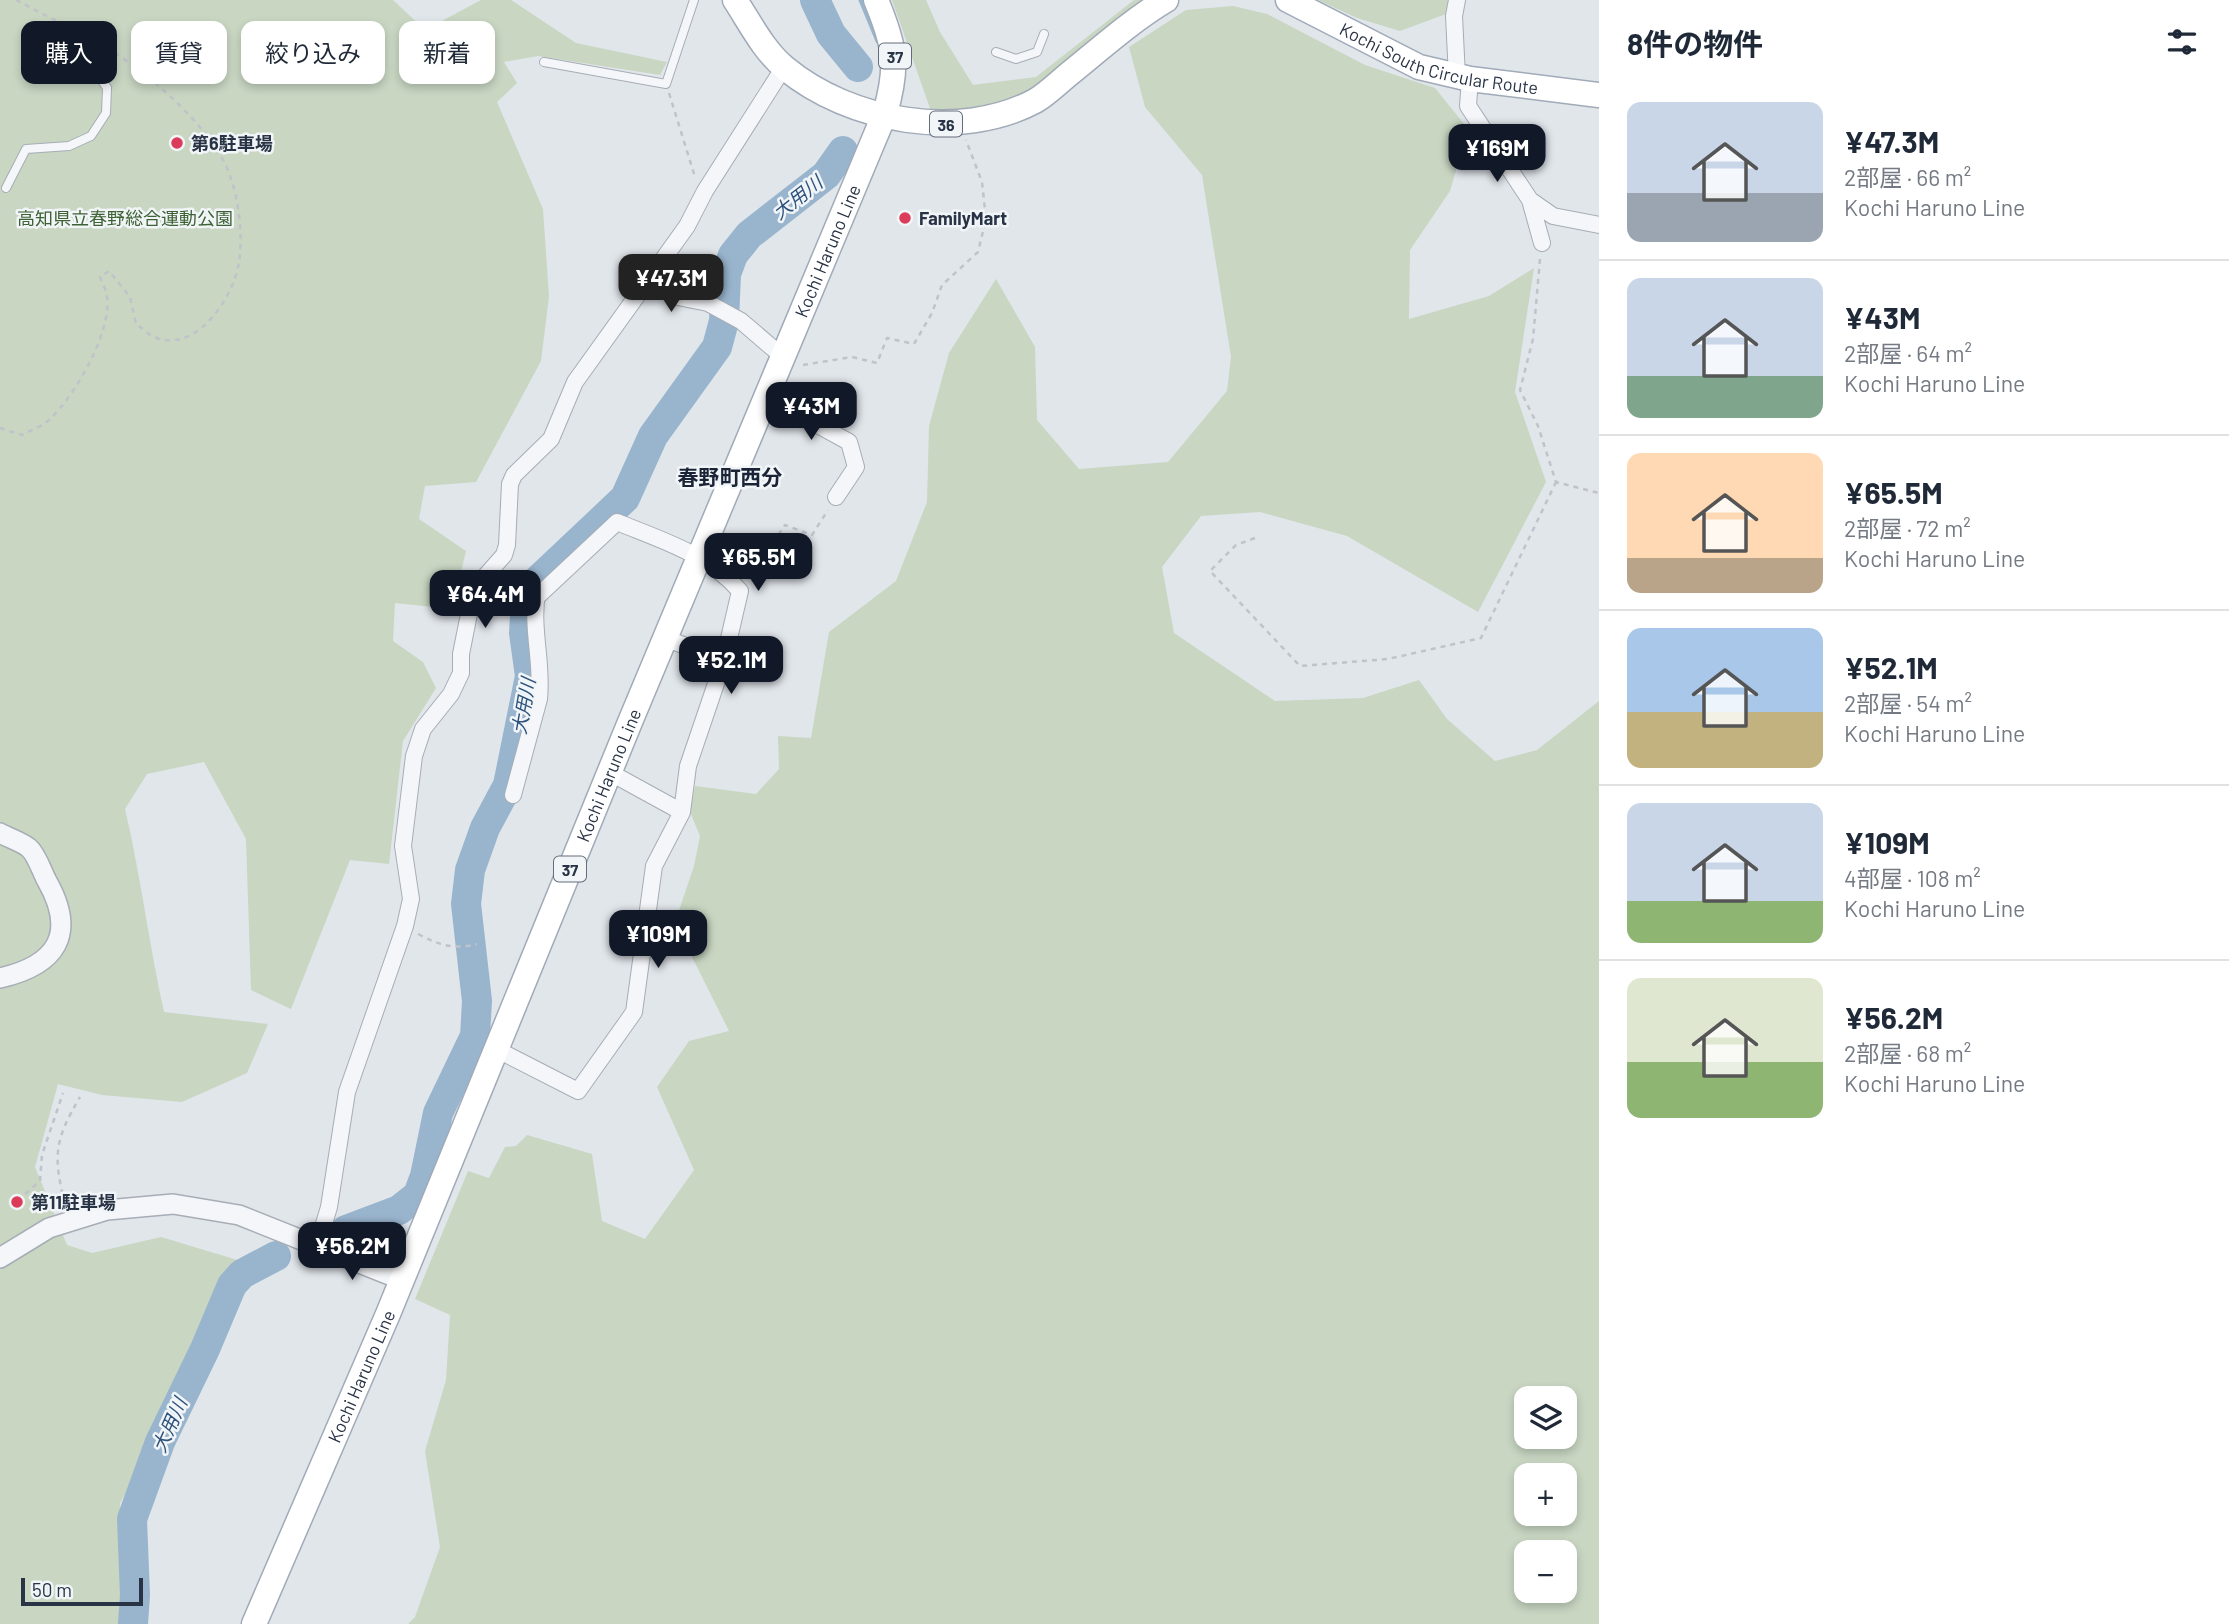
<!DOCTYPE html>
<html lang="ja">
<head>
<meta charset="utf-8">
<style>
	:root { --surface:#fff; --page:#f6f6f7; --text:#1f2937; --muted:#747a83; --line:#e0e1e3; --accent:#111827 }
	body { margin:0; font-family:Barlow,"Noto Sans JP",sans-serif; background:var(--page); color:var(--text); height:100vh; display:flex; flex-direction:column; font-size:26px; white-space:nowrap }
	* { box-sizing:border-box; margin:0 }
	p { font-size:23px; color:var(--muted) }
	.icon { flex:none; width:38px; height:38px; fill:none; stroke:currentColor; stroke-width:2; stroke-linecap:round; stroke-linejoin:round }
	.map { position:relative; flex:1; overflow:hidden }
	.drawer { display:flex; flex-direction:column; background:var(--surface); width:630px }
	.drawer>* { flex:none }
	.hud { position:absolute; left:21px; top:21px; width:665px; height:63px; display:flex; gap:14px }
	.controls { position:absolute; left:1514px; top:1386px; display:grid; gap:14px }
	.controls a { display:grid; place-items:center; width:63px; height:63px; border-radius:14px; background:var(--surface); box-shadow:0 4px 10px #0003; font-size:35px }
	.scale { position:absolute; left:21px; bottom:18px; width:122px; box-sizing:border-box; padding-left:7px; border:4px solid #283345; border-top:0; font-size:19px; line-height:24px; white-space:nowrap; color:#283345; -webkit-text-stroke:5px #f1f5f8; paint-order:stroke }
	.price { position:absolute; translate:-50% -60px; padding:0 16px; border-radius:14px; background:var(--accent); color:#fff; font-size:23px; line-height:46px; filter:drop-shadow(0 2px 4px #0008) }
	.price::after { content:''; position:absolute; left:50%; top:42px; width:21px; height:16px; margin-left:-10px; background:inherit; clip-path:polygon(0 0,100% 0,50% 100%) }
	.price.active { background:#222; color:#fff }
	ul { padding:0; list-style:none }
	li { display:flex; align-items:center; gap:21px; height:175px; padding:0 28px }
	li+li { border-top:2px solid var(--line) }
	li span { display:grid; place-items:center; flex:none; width:196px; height:140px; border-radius:14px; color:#555 }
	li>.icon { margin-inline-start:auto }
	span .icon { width:84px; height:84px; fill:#fffc; stroke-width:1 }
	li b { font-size:30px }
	h2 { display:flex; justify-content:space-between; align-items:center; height:84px; padding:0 28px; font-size:30px }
	.chip { padding:0 24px; border-radius:14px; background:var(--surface); box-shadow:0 4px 10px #0003; font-size:24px; line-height:63px }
	.chip.active { background:var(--accent); color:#fff }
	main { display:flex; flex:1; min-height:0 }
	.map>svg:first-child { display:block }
</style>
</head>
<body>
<main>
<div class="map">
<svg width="1599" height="1624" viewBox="0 0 1599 1624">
	<rect width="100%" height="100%" fill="#e1e6eb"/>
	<path fill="#c8d6c2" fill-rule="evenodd" d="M0,0H393L425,30L481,0H511L576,43L667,62L660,75L538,56L504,62L517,83L497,102L543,209L549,297L541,361L476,482L425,486L419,519L466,551L452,609L395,603L393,641L423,662L436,688L403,741L389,864L350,860L291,1009L251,990L246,839L204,762L147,774L125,809C141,877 149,945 164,1012L268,1024L247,1073L182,1102L102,1095L58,1084L35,1167L67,1245L92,1253L161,1237L244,1262L207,1319L167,1422L120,1503L121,1624H0Z
		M892,0H926L940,32L973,85L1036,77L1134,0H1151L1050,82L980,113L932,114Z
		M1318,0H1448L1446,14L1400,31L1357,18Z
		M1233,6L1267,14L1365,65L1435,88L1468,129L1450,191L1410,250L1409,319L1489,296L1534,268L1515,392L1546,482L1478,612L1347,536L1260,512L1201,516L1162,567L1174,633L1275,701L1363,698L1419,680L1447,719L1495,761L1537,750L1599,701V1624H408L415,1617L440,1547L425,1451L446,1380L450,1315L415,1299L468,1171L489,1178L505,1147L516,1146L527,1135L592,1154L602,1221L645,1239L694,1170L657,1087L689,1041L729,1031L691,955L671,934L694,866L700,836L690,812L695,786L756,794L779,769L778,736L811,738L829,632L896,581L927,502L929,426L949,353L996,279L1035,347L1037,420L1079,469L1168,462L1227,391L1231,357L1202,175L1145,107L1129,47L1186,10ZM1526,1398H1564V1437H1526ZM1526,1475H1564V1514H1526ZM1526,1552H1564V1591H1526Z"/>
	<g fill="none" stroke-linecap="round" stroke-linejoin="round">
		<path stroke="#99b5ce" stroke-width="5" d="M861,0L878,41"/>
		<path stroke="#99b5ce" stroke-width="30" d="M815,0L831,34L858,67
			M346,1230L399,1210L418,1195L425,1176L438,1113L475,1036L477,1001L466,904L470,870L485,828L508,785L530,676L524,633L526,598L535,583L625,498L653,436L717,347L724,321L726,274L733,255L749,235L826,175L843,151
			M133,1624L135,1595L132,1519L160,1442L205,1349L232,1285L242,1274L276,1256"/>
		<g stroke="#a6adb6" stroke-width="10">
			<path id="service" d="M996,52L1016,59L1037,52L1044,34
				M544,62L666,84L694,0
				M6,188L26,149L69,146L91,136L106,113L107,88L75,40"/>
		</g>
		<g stroke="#a6adb6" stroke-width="18">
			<path id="minor" d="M1457,0L1454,16L1457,77
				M1470,79L1468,106L1530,200L1553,216L1599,225
				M1530,200L1542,243
				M655,272L678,297L708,303L741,321L782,356
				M765,396L849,442L856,467L836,497
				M474,589L493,595L511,585L537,593
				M664,638L724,660L688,766L682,812
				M513,795L539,699C543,663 531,629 537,593L539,595L617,522C661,540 708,554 740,591L724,660
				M496,1049L578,1091L634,1012L654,866L682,812L609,772
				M317,1247L329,1207L347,1092L405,926L411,899L403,846L414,756L423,729L451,694L461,673V654L474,589L504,555L507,545L510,484L514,475L551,439L575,382L687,226L705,191L784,67"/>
		</g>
		<g stroke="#a6adb6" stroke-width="22">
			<path id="tertiary" d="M0,833C9,838 22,842 29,848C37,855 42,872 47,881C77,934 57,965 0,978
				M0,1258L49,1228L107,1210L173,1204L239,1215L402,1280"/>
		</g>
		<g stroke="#a0aab8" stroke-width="27">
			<g id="primary">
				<path d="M735,0C750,23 764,51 785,68C850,122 960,141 1035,101C1047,94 1058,83 1069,74C1100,49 1131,21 1166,0"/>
				<path id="s1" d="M1288,0L1419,67L1470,79L1599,95"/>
				<path id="s2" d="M254,1624L388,1314L630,722L885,113C899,65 895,46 876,0"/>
			</g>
		</g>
		<path stroke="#c0c3ca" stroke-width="2.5" stroke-dasharray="5 5" stroke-linecap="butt" d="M16,0L72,29
			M669,93L695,177
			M1540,259L1533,339L1520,390L1538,426L1556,482L1599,493
			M803,365L852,357L877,363L887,338L914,344L932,313L942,285L978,252L986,219L982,182L966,140
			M0,428L22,435C31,430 43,426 50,419C75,396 112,331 107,297C107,291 102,283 100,277L109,271L130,297L136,324C142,328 148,334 154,337C196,355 234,297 239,262C243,236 239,198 229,173C210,123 136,62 90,38
			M1255,538L1236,545L1210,571L1300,666L1388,659L1481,638L1556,482
			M750,576L785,525L812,535L828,510
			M418,934C439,945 453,950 477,944
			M25,1194L40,1181L42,1155L63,1093
			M65,1204C53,1156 54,1141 80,1097"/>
		<use href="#service" stroke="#f5f6f9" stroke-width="8"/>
		<use href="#minor" stroke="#f5f6f9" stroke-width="16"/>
		<use href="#tertiary" stroke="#f5f6f9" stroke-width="19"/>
		<use href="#primary" stroke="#fff" stroke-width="24"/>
	</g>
	<g fill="#da3c5a" stroke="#f1f5f8" stroke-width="2.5">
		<circle cx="177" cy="143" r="7"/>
		<circle cx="905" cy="218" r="7"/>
		<circle cx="17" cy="1202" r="7"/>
	</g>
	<g text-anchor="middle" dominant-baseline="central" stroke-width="5" stroke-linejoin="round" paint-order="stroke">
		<g fill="#f1f5f8" stroke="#646d7b" stroke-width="2">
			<rect x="879" y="43.5" width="32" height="25" rx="5"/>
			<rect x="930" y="111.5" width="32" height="25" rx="5"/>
			<rect x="554" y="856.5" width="32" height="25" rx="5"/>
		</g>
		<g font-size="16" font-weight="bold" fill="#283345">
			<text x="895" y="56">37</text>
			<text x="946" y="124">36</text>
			<text x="570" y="869">37</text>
		</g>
		<g font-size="18" fill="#283345" stroke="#f1f5f8">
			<text stroke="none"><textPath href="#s1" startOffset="164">Kochi South Circular Route</textPath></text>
			<text stroke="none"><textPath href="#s2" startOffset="1488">Kochi Haruno Line</textPath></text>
			<text stroke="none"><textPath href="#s2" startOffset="920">Kochi Haruno Line</textPath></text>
			<text stroke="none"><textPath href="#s2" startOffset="270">Kochi Haruno Line</textPath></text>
		</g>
		<g font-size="18" font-weight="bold" fill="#283345" stroke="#f1f5f8" text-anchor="start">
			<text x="191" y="143">第6駐車場</text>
			<text x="919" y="218">FamilyMart</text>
			<text x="31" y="1202">第11駐車場</text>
		</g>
		<g font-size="18" fill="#3e6234" stroke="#f1f5f8">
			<text x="125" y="218">高知県立春野総合運動公園</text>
		</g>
		<g font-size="19" font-style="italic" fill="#2e547d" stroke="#f1f5f8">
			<text transform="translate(797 197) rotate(-38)">大用川</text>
			<text transform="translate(523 706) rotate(-80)">大用川</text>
			<text transform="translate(169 1425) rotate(-66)">大用川</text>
		</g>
		<g font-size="21" font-weight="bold" fill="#1a2436" stroke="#f1f5f8">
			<text x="730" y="476">春野町西分</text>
		</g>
	</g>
</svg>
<div class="controls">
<a><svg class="icon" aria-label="layers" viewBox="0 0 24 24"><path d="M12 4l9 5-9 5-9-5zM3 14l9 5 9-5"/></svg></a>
<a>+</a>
<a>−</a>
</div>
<div class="scale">50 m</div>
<b class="price" style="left:1497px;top:184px">¥169M</b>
<b class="price active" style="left:671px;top:314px">¥47.3M</b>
<b class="price" style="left:811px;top:442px">¥43M</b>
<b class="price" style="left:758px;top:593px">¥65.5M</b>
<b class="price" style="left:485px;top:630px">¥64.4M</b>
<b class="price" style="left:731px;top:696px">¥52.1M</b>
<b class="price" style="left:658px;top:970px">¥109M</b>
<b class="price" style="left:352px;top:1282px">¥56.2M</b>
<div class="hud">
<a class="chip active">購入</a>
<a class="chip">賃貸</a>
<a class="chip">絞り込み</a>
<a class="chip">新着</a>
</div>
</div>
<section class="drawer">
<h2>8件の物件<svg class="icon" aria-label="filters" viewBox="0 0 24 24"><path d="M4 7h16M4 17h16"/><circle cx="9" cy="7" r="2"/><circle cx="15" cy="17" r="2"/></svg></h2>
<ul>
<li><span style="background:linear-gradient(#c9d6e8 65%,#9aa5b1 0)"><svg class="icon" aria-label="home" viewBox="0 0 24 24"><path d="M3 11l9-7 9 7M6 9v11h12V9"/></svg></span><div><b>¥47.3M</b><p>2部屋 · 66 m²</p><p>Kochi Haruno Line</p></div></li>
<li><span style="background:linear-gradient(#c9d6e8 70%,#7fa58c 0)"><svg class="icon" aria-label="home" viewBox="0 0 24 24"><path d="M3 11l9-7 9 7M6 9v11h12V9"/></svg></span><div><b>¥43M</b><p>2部屋 · 64 m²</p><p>Kochi Haruno Line</p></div></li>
<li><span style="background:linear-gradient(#ffd9b3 75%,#b9a48a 0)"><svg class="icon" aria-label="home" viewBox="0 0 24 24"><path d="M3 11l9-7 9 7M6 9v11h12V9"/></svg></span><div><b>¥65.5M</b><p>2部屋 · 72 m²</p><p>Kochi Haruno Line</p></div></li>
<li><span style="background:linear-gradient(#a9c7e8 60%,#c2b280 0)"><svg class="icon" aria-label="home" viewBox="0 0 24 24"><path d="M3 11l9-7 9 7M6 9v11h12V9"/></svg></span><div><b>¥52.1M</b><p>2部屋 · 54 m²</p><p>Kochi Haruno Line</p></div></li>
<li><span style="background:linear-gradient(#c9d6e8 70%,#8fb573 0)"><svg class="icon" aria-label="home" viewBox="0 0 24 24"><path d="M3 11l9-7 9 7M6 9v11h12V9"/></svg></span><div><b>¥109M</b><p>4部屋 · 108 m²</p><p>Kochi Haruno Line</p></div></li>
<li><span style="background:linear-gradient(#dfe7d0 60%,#8fb573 0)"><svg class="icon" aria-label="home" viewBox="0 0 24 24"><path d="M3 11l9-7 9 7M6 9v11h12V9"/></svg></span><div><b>¥56.2M</b><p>2部屋 · 68 m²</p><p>Kochi Haruno Line</p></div></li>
</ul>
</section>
</main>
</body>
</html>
